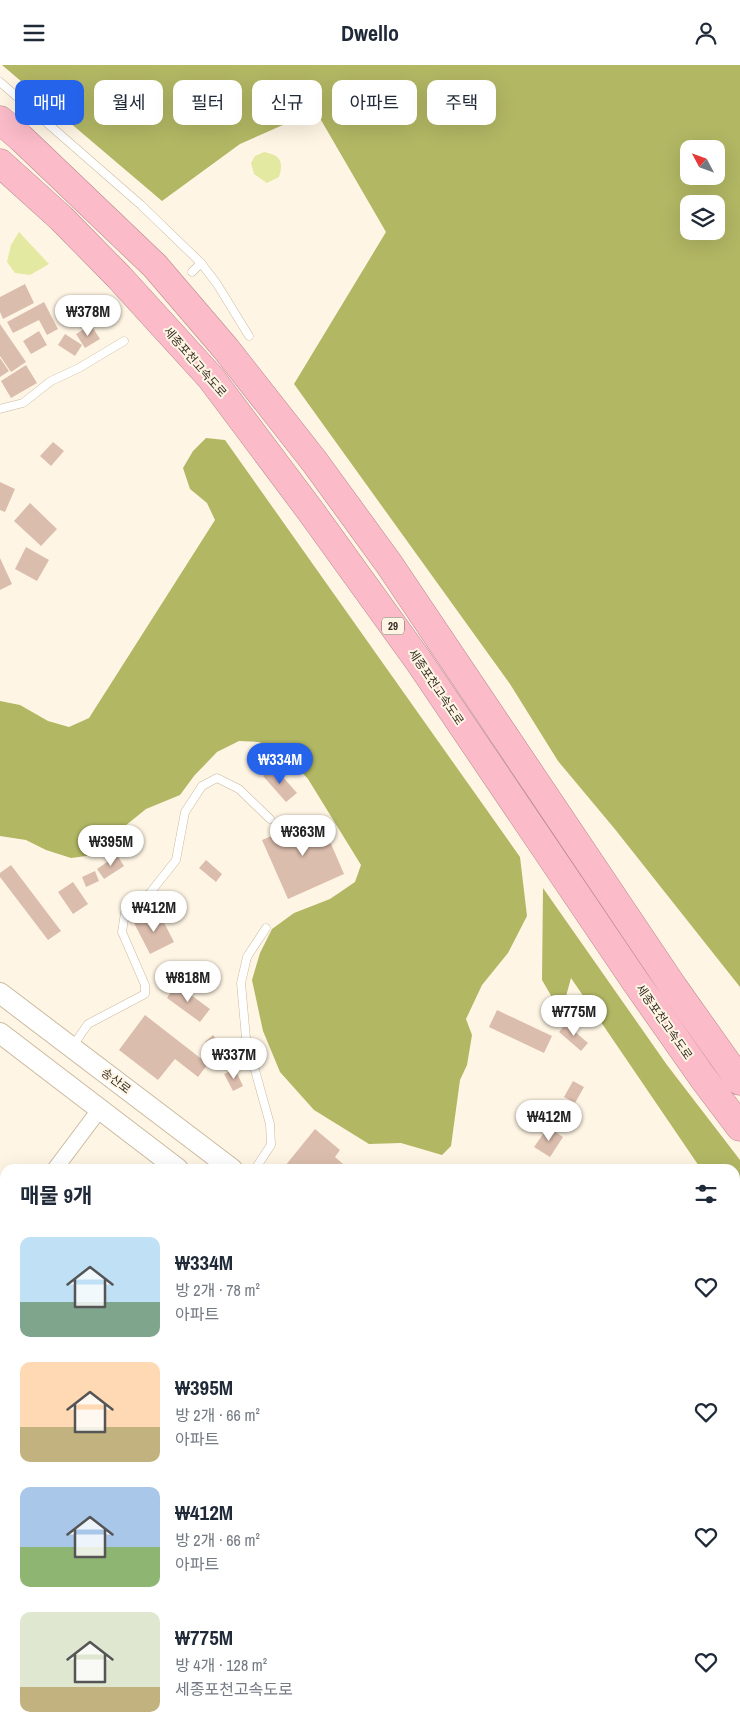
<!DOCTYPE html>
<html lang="ko">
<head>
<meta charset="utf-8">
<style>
	:root { --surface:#fff; --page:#f2f2f3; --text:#1f2937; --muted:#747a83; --accent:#2563eb }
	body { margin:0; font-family:"Archivo Narrow","Noto Sans KR",sans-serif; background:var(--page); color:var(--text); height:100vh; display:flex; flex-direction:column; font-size:19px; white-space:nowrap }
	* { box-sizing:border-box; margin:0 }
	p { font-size:16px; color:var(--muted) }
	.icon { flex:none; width:28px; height:28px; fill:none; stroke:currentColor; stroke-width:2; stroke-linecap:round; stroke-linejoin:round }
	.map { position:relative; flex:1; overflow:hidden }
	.sheet { position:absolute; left:0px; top:1099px; width:740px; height:571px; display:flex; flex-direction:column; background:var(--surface); border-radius:15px 15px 0 0; box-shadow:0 5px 20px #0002 }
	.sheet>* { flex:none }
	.guide { position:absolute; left:15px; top:15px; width:710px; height:45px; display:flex; gap:10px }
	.needle { width:32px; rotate:311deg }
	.fabs { position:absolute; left:680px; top:75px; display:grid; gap:10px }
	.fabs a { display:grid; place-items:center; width:45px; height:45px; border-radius:10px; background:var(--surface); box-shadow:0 5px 20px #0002; font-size:25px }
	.price { position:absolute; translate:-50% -42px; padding:0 11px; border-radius:18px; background:#fff; color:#222; font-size:16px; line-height:32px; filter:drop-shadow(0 1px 2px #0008) }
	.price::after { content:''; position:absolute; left:50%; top:30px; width:15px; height:11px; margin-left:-8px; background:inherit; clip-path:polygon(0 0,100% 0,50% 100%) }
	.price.current { background:var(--accent); color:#fff }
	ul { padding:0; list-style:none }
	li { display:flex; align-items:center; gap:15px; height:125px; padding:0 20px }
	li span { display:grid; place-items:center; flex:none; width:140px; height:100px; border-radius:10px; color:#555 }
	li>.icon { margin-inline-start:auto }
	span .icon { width:60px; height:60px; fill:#fffc; stroke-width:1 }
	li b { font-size:21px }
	h2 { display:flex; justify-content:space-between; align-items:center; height:60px; padding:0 20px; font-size:21px }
	.pill { padding:0 18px; border-radius:10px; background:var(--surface); box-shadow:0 5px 20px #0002; font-size:18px; line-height:45px }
	.pill.current { background:var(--accent); color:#fff }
	header { display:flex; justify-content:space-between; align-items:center; height:65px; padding:0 20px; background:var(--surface); font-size:22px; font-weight:700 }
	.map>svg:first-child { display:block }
</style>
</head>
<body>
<header><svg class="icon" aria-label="menu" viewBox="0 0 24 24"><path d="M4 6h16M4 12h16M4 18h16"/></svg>Dwello<svg class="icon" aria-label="person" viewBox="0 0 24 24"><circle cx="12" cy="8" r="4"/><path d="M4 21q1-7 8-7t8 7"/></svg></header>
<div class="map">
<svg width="740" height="1669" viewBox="0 0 740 1669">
	<rect width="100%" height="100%" fill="#fff5e4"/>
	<path fill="#e3e9a1" d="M264,87C280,90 284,96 279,112L267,118L254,109L251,98L255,91Z
		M19,167L49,199L30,210L15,208L7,197L11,180Z"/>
	<path fill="#b2b764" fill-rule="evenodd" d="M2,0H740V922L614,763L558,696L510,619L294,319L386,167L321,55L301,52L240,79L162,136ZM689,84H716V111H689ZM689,139H716V166H689Z
		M206,373L225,375L520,792L527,851L508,888L482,920L466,954L472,970L467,1000L460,1015L451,1081L442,1090L401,1078L369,1079L314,1045L280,1007L263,966L252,915L260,888L272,864L294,848L330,834L355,817L361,800L308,714L284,688L259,677L239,676L217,687L194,711L180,730L146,744L120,765L94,790L71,793L46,785L26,775L0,771V636L20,640L48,656L69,662L89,653L215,455L207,438L190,424L183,403L193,386Z
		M543,823L667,1000L740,1095V1293L735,1289V1173L739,1159L735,1153V1104H701L571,913L565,935L553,934L542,915Z"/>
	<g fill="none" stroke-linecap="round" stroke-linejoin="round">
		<path stroke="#6ce3e8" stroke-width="25" d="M0,1626L5,1632
			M34,1665L37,1669"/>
	</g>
	<path fill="#dbbdad" d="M25,219L34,238L3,254L0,247V232Z
		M44,237L58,264L47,270L39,255L13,268L7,257Z
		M0,259L26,297L11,307L0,291Z
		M91,260L100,274L85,283L76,269Z
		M39,266L47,280L31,289L23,276Z
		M65,269L82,280L75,291L58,280Z
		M0,293L9,306L0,312Z
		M26,300L37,318L11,333L1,316Z
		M53,377L64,386L51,401L40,391Z
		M0,417L15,424L5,447L0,445Z
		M30,438L57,464L41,481L14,456Z
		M26,482L49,495L37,516L15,504Z
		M0,493L12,519L0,525Z
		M274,702L297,728L286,737L263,711Z
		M319,751L344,809L288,834L262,775Z
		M117,790L124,801L104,814L97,804Z
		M206,795L222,809L216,817L199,803Z
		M11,800L61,866L48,875L0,812V808Z
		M95,806L99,816L86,822L82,812Z
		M73,817L88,839L73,849L58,827Z
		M158,846L174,877L150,889L134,858Z
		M176,919L210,944L200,957L167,933Z
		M497,945L552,971L544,988L489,962Z
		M145,950L208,999L198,1012L175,994L158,1015L119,985Z
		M566,959L588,978L581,986L559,967Z
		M213,970L225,985L217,992L205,977Z
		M235,1004L243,1021L233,1026L224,1009Z
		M573,1016L584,1022L575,1038L564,1032Z
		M548,1062L563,1072L550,1092L534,1082Z
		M315,1064L340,1085L335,1092L343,1099L339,1104H289L285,1101Z
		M5,1197V1257L0,1254V1203Z
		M735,1328L740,1331V1352L735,1350Z
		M5,1393V1420L0,1415V1399Z
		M194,1665H276L272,1669H197Z
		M281,1665H388L393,1669H281Z
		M579,1665H706L703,1669H584Z"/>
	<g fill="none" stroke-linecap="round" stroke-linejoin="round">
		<path stroke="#d7cdbe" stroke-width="20" stroke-dasharray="20 10" stroke-linecap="butt" d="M735,1495L740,1499"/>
		<g stroke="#cabaa0" stroke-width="9">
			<path id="service" d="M0,17L141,140L201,198L217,219L249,271
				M192,207L201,198
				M0,344L23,338L51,316L79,303L124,276
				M72,982L88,959L145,929V920L122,867L125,848L135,838L150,828L176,795L185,747L202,721L217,713L239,724L270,754
				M255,1104L271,1080L270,1059L246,973L241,918L247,892L266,863"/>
		</g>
		<g stroke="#cabaa0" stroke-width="17">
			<path id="minor" d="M55,1104L100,1044
				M0,1150L5,1154
				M0,1175L5,1168"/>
		</g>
		<g stroke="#cabaa0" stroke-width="22">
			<path id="tertiary" d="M0,928L232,1104
				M0,968L178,1104
				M0,1290L5,1294
				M0,1327L5,1331
				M735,1471L740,1475
				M735,1517L740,1520
				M735,1534L740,1538
				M441,1665L446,1669
				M494,1665L499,1669"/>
		</g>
		<g stroke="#b68a8f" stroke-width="29">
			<path id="motorway" d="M0,55L21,73L155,201L226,284L314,396L389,499L674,923L740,1016
				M0,98L61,153L119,212L211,313L312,448L418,595L635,916L703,1013L740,1062"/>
		</g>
		<use href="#service" stroke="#fff" stroke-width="8"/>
		<use href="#minor" stroke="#fff" stroke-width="15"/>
		<use href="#tertiary" stroke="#fff" stroke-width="20"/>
		<use href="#motorway" stroke="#fbbbc9" stroke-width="28"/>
	</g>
	<g text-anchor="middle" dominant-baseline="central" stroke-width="4" stroke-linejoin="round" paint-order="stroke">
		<rect fill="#fff5e4" stroke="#726a5e" stroke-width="1" x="382" y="552.5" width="22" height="17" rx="4"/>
		<g font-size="11" font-weight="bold" fill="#352e24">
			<text x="393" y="561">29</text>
		</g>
		<g font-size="12" fill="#352e24" stroke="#fff5e4">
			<text transform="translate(195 297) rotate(49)">세종포천고속도로</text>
			<text transform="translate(436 622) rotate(56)">세종포천고속도로</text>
			<text transform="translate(664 957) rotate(55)">세종포천고속도로</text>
			<text transform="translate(116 1016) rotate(37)">송산로</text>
		</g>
	</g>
</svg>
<div class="fabs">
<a><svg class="needle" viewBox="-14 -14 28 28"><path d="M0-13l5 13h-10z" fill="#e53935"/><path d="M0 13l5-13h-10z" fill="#747a83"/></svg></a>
<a><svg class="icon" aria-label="layers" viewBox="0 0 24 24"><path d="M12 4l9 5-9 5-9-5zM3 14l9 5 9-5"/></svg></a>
</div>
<b class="price" style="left:88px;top:272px">₩378M</b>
<b class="price current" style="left:280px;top:720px">₩334M</b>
<b class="price" style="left:303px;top:792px">₩363M</b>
<b class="price" style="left:111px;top:802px">₩395M</b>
<b class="price" style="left:154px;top:868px">₩412M</b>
<b class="price" style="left:188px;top:938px">₩818M</b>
<b class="price" style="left:574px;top:972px">₩775M</b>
<b class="price" style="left:234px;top:1015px">₩337M</b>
<b class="price" style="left:549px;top:1077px">₩412M</b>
<div class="guide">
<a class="pill current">매매</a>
<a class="pill">월세</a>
<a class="pill">필터</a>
<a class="pill">신규</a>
<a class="pill">아파트</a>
<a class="pill">주택</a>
</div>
<section class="sheet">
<h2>매물 9개<svg class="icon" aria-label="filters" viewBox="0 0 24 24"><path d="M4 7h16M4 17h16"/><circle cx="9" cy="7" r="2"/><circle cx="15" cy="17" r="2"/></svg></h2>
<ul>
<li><span style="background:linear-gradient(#bfe0f5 65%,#7fa58c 0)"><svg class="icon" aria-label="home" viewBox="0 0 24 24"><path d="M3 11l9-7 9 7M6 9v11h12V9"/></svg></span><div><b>₩334M</b><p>방 2개 · 78 m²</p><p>아파트</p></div><svg class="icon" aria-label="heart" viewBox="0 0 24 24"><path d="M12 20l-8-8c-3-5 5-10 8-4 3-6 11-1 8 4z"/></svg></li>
<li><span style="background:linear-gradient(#ffd9b3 65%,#c2b280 0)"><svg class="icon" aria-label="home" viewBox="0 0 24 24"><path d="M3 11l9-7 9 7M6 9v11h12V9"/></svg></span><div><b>₩395M</b><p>방 2개 · 66 m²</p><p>아파트</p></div><svg class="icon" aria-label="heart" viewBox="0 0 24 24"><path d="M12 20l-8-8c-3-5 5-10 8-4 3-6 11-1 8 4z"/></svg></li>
<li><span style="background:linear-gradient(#a9c7e8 60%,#8fb573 0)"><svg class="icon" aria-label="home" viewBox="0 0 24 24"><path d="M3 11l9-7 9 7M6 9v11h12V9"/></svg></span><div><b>₩412M</b><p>방 2개 · 66 m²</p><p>아파트</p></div><svg class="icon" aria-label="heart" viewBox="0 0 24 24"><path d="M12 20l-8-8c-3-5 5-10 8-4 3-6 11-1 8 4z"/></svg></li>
<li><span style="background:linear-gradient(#dfe7d0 75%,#c2b280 0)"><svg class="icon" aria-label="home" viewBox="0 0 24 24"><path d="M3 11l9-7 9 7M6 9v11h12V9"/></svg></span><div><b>₩775M</b><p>방 4개 · 128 m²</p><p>세종포천고속도로</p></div><svg class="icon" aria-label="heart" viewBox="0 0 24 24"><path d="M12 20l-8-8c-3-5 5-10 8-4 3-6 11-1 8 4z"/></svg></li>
</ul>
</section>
</div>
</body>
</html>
